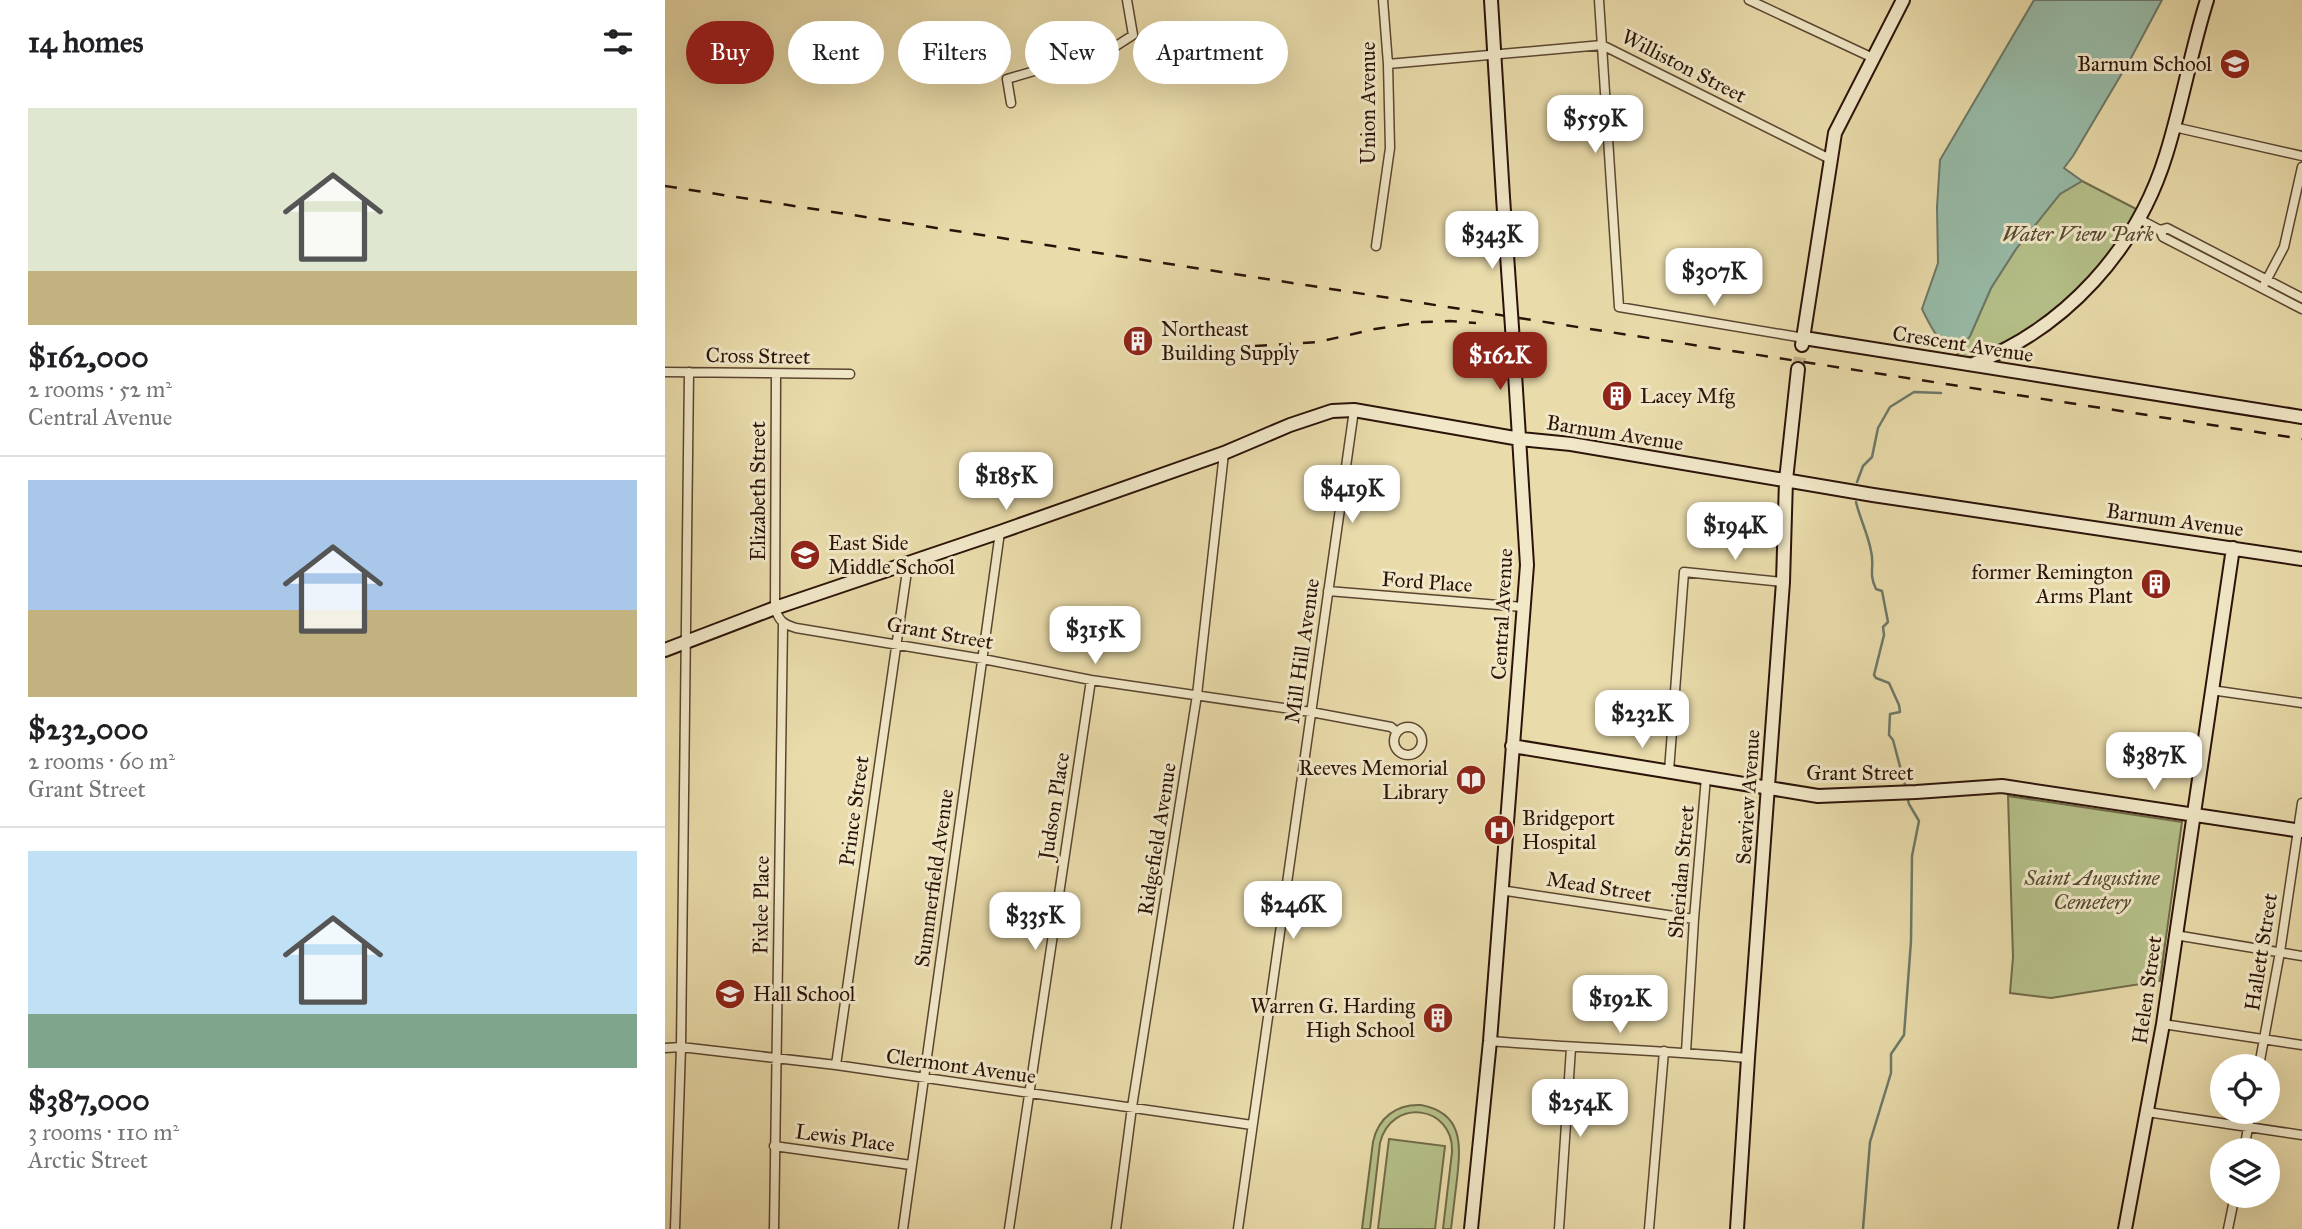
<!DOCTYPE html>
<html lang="en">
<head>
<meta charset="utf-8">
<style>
	:root { --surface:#fff; --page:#f2f2f2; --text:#202124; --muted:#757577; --line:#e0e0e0; --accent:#8f2418 }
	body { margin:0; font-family:"IM FELL Great Primer",serif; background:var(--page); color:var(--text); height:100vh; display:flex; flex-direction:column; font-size:26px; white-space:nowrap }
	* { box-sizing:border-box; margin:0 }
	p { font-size:23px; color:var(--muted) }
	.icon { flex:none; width:38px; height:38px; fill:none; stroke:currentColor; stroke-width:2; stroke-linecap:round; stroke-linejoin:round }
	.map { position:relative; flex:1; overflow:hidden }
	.side { display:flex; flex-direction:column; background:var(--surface); width:665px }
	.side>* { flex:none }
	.top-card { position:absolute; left:21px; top:21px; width:665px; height:63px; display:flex; gap:14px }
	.fabs { position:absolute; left:1545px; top:1054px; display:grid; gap:14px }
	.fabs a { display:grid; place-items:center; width:70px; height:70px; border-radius:50%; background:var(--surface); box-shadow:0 7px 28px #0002; font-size:35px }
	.price { position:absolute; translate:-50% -60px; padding:0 16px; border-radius:14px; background:#fff; color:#222; font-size:23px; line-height:46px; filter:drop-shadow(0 2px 4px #0008) }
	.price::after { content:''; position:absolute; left:50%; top:42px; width:21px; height:16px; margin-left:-10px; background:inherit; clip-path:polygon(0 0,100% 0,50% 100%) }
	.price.selected { background:var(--accent); color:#fff }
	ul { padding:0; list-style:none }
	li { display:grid; align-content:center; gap:14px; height:371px; padding:0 28px }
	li+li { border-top:2px solid var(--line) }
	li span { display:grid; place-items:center; height:217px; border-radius:0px; color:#555 }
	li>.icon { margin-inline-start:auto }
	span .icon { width:126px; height:126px; fill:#fffc; stroke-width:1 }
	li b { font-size:30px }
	h2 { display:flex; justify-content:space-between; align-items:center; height:84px; padding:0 28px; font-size:30px }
	.pill { padding:0 24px; border-radius:32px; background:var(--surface); box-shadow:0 7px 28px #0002; font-size:24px; line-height:63px }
	.pill.selected { background:var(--accent); color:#fff }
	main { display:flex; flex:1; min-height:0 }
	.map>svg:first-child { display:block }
</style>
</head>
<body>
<main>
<section class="side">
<h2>14 homes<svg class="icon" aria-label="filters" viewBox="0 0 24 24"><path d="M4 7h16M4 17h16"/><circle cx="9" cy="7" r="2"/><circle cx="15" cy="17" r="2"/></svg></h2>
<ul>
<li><span style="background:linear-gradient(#dfe7d0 75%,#c2b280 0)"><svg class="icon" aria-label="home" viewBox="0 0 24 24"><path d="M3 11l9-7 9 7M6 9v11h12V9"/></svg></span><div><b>$162,000</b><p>2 rooms · 52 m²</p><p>Central Avenue</p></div></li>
<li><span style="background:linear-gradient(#a9c7e8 60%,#c2b280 0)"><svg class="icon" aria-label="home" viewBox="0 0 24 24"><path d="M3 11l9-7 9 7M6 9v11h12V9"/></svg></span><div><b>$232,000</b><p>2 rooms · 60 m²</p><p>Grant Street</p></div></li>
<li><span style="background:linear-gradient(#bfe0f5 75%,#7fa58c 0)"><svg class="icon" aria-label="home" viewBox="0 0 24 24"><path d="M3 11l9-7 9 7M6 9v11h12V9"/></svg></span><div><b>$387,000</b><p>3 rooms · 110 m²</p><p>Arctic Street</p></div></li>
</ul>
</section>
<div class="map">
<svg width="1637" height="1229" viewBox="0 0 1637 1229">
	<rect width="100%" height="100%" fill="#e9dbaa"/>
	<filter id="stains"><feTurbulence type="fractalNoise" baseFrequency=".00286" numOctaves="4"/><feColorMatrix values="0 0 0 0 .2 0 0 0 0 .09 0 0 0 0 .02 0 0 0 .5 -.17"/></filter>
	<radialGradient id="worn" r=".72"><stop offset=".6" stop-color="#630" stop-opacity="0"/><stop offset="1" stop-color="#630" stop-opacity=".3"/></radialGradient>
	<path fill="#b5c089" stroke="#706a49" stroke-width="2" d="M1417,181L1473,210C1437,270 1393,320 1327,348C1315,354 1305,359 1292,358L1293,351L1305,336L1326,288L1351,249L1395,194Z
		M1343,796L1517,822L1495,981L1386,998L1345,993L1348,957Z
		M756,1105C798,1113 796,1144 792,1179C790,1196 788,1212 786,1229H778L787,1152C789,1105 726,1097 715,1143L705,1229H697L708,1142C713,1118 731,1104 756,1105Z
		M724,1139L780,1146L770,1229H713Z"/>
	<path fill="#97bba8" stroke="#6c7868" stroke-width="2" d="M1369,0H1497L1466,58L1408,156L1399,168L1417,181L1395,194L1351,249L1326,288L1305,336L1293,351C1274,346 1265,325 1257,309L1273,263L1272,207L1275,160Z"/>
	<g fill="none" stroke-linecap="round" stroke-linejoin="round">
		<path stroke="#6c7868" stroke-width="2.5" d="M1192,482L1198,466L1207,457L1213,428L1225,407L1249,392L1276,393
			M1191,502C1195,519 1203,534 1206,551C1210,566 1203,573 1211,589L1217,591L1223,622L1218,627L1219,635L1209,675L1211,678L1224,683L1234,705L1235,712L1225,714L1224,735L1228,740L1241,789
			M1198,1229L1205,1142L1226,1073V1054L1239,1035L1246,941L1247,856L1254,821L1244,804L1242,796"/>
		<path stroke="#c3b38a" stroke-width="12" stroke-dasharray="12 6" stroke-linecap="butt" d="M1133,369L1137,346"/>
		<g stroke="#5b4531" stroke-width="11">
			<path id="street" d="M934,0L954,307L1139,338
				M1084,0L1208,58
				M723,64L937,45L1165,159
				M346,103L342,79L448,48L468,35L462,0
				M1509,127L1637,156
				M1474,219L1495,230L1502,228L1637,298
				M1495,230L1498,237L1637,309
				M711,246L725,148L723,64L718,0
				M1600,283L1619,247L1637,167
				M0,372L185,374
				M111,374L110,608C114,621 118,624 131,628L318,659L426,680L646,712L726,727L732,732
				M663,591L858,607
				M1546,690L1637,703
				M729 741a14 14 0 1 1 28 0a14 14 0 1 1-28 0Z
				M1004,771L1019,572L1118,582
				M835,890L1029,919
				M1510,935L1637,956
				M1498,1024L1637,1045
				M825,1041C911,1048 997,1050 1083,1058
				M0,1048L16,1047L171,1065L587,1125
				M1021,1052L1029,919L1041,777
				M171,1065L243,564
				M1594,1066L1615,952L1637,803
				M1482,1112L1637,1135
				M109,1146L246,1165
				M1579,1150L1586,1111
				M10,1229L16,1047L24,372
				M109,1229L118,624
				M238,1229L335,532
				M344,1229L426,680
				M451,1229L467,1107L532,695L559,453
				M573,1229L689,410
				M894,1229L906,1048
				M984,1229L999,1051
				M1563,1229L1570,1195"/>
		</g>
		<g stroke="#2c1309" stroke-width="16">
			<path id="secondary" d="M826,0L838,197
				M1139,338L1637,417
				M1137,345L1170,133L1238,0
				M1308,364C1401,328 1472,249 1501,155C1517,104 1526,51 1542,0
				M0,650L110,608L335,532L559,453L625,425L667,411L689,410L855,439L906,444L1208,495L1637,559
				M847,746L1153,796L1251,792L1337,786L1637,831
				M806,1229L825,1041L862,565L848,342
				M1072,1229L1083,1058L1118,582L1121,480L1133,369
				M1460,1229L1498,1024L1568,548"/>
		</g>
		<use href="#street" stroke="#f1e8c8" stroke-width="8"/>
		<use href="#secondary" stroke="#f1e8c8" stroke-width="12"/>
		<path stroke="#2c1309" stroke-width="2.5" stroke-dasharray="12 12" stroke-linecap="butt" d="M0,186L1637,439
			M590,346L653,342L710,329L758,322L785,321L811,323"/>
		<g stroke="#2c1309" stroke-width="16" stroke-linecap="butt">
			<path id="secondary-bridge" d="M838,197L848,342"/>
		</g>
		<use href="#secondary-bridge" stroke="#f1e8c8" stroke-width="12"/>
	</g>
	<defs>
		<g id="school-disc" transform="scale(1.575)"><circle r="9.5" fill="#8f2418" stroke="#f1e8c8"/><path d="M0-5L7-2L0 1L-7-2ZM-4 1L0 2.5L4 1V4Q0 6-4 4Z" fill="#fff"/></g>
		<g id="building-disc" transform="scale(1.575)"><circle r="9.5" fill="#8f2418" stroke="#f1e8c8"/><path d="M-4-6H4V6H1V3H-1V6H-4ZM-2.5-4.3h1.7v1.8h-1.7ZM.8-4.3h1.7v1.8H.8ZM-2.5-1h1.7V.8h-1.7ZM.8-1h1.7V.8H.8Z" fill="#fff"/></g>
		<g id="library-disc" transform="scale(1.575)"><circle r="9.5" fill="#8f2418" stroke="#f1e8c8"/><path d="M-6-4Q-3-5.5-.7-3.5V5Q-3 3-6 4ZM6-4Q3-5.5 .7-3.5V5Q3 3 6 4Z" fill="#fff"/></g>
		<g id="hospital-disc" transform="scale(1.575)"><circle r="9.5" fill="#8f2418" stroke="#f1e8c8"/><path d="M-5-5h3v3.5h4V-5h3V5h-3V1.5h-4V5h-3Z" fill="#fff"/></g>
	</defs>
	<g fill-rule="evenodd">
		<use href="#school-disc" x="1570" y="64"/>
		<use href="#building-disc" x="473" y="341"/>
		<use href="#building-disc" x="952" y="396"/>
		<use href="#school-disc" x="140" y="555"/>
		<use href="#building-disc" x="1491" y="584"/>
		<use href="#library-disc" x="806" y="780"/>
		<use href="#hospital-disc" x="834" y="830"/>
		<use href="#school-disc" x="65" y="994"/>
		<use href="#building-disc" x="773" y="1018"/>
	</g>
	<g text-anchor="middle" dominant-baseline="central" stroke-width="6" stroke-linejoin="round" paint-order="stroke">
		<g font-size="21" fill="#2c1309" stroke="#f1e8c8" text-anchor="start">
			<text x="1547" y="64" text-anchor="end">Barnum School</text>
			<text x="496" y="329">Northeast<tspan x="496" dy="24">Building Supply</tspan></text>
			<text x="975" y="396">Lacey Mfg</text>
			<text x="163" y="543">East Side<tspan x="163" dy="24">Middle School</tspan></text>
			<text x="1468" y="572" text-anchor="end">former Remington<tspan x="1468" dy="24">Arms Plant</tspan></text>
			<text x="783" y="768" text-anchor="end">Reeves Memorial<tspan x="783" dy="24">Library</tspan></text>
			<text x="857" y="818">Bridgeport<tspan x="857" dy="24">Hospital</tspan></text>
			<text x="88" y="994">Hall School</text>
			<text x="750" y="1006" text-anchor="end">Warren G. Harding<tspan x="750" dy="24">High School</tspan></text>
		</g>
		<g font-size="21" fill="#2c1309" stroke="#f1e8c8">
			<text transform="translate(1019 66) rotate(27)">Williston Street</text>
			<text transform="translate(703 103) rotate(-90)">Union Avenue</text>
			<text transform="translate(1298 344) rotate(9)">Crescent Avenue</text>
			<text transform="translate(93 356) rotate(1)">Cross Street</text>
			<text transform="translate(950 433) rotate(9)">Barnum Avenue</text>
			<text transform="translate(93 491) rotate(-90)">Elizabeth Street</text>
			<text transform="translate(1510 520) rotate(8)">Barnum Avenue</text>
			<text transform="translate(762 582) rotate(4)">Ford Place</text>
			<text transform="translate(837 614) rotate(-87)">Central Avenue</text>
			<text transform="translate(275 633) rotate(10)">Grant Street</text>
			<text transform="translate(637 651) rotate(-82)">Mill Hill Avenue</text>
			<text x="1195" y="773">Grant Street</text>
			<text transform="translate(1083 797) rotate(-86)">Seaview Avenue</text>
			<text transform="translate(389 806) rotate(-81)">Judson Place</text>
			<text transform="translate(189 811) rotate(-82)">Prince Street</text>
			<text transform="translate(492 839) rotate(-81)">Ridgefield Avenue</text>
			<text transform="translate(1016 872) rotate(-85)">Sheridan Street</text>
			<text transform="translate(269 878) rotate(-82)">Summerfield Avenue</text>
			<text transform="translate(934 887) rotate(9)">Mead Street</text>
			<text transform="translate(96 905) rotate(-89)">Pixlee Place</text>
			<text transform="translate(1596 952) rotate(-81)">Hallett Street</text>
			<text transform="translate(1482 990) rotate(-82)">Helen Street</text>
			<text transform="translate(296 1066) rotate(8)">Clermont Avenue</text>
			<text transform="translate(180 1138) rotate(8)">Lewis Place</text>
		</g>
		<g font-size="21" font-style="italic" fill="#55472f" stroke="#f1e8c8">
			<text x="1413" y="234">Water View Park</text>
			<text x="1427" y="878">Saint Augustine<tspan x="1427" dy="24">Cemetery</tspan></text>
		</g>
	</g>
	<rect width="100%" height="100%" filter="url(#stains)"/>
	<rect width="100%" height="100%" fill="url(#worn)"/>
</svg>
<div class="fabs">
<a><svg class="icon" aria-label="locate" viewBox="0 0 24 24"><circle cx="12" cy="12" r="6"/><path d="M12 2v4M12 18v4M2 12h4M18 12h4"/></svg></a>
<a><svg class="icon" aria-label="layers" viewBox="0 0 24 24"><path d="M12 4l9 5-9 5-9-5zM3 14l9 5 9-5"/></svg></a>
</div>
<b class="price" style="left:930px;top:155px">$559K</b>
<b class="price" style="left:827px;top:271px">$343K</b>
<b class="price" style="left:1049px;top:308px">$307K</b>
<b class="price selected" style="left:835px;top:392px">$162K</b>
<b class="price" style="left:341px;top:512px">$185K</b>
<b class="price" style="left:687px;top:525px">$419K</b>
<b class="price" style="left:1070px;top:562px">$194K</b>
<b class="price" style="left:430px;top:666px">$315K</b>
<b class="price" style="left:977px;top:750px">$232K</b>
<b class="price" style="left:1489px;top:792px">$387K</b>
<b class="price" style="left:628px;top:941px">$246K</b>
<b class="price" style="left:370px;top:952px">$335K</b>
<b class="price" style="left:955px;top:1035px">$192K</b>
<b class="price" style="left:915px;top:1139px">$254K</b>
<div class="top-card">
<a class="pill selected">Buy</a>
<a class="pill">Rent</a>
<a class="pill">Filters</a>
<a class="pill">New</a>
<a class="pill">Apartment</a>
</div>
</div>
</main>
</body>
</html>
